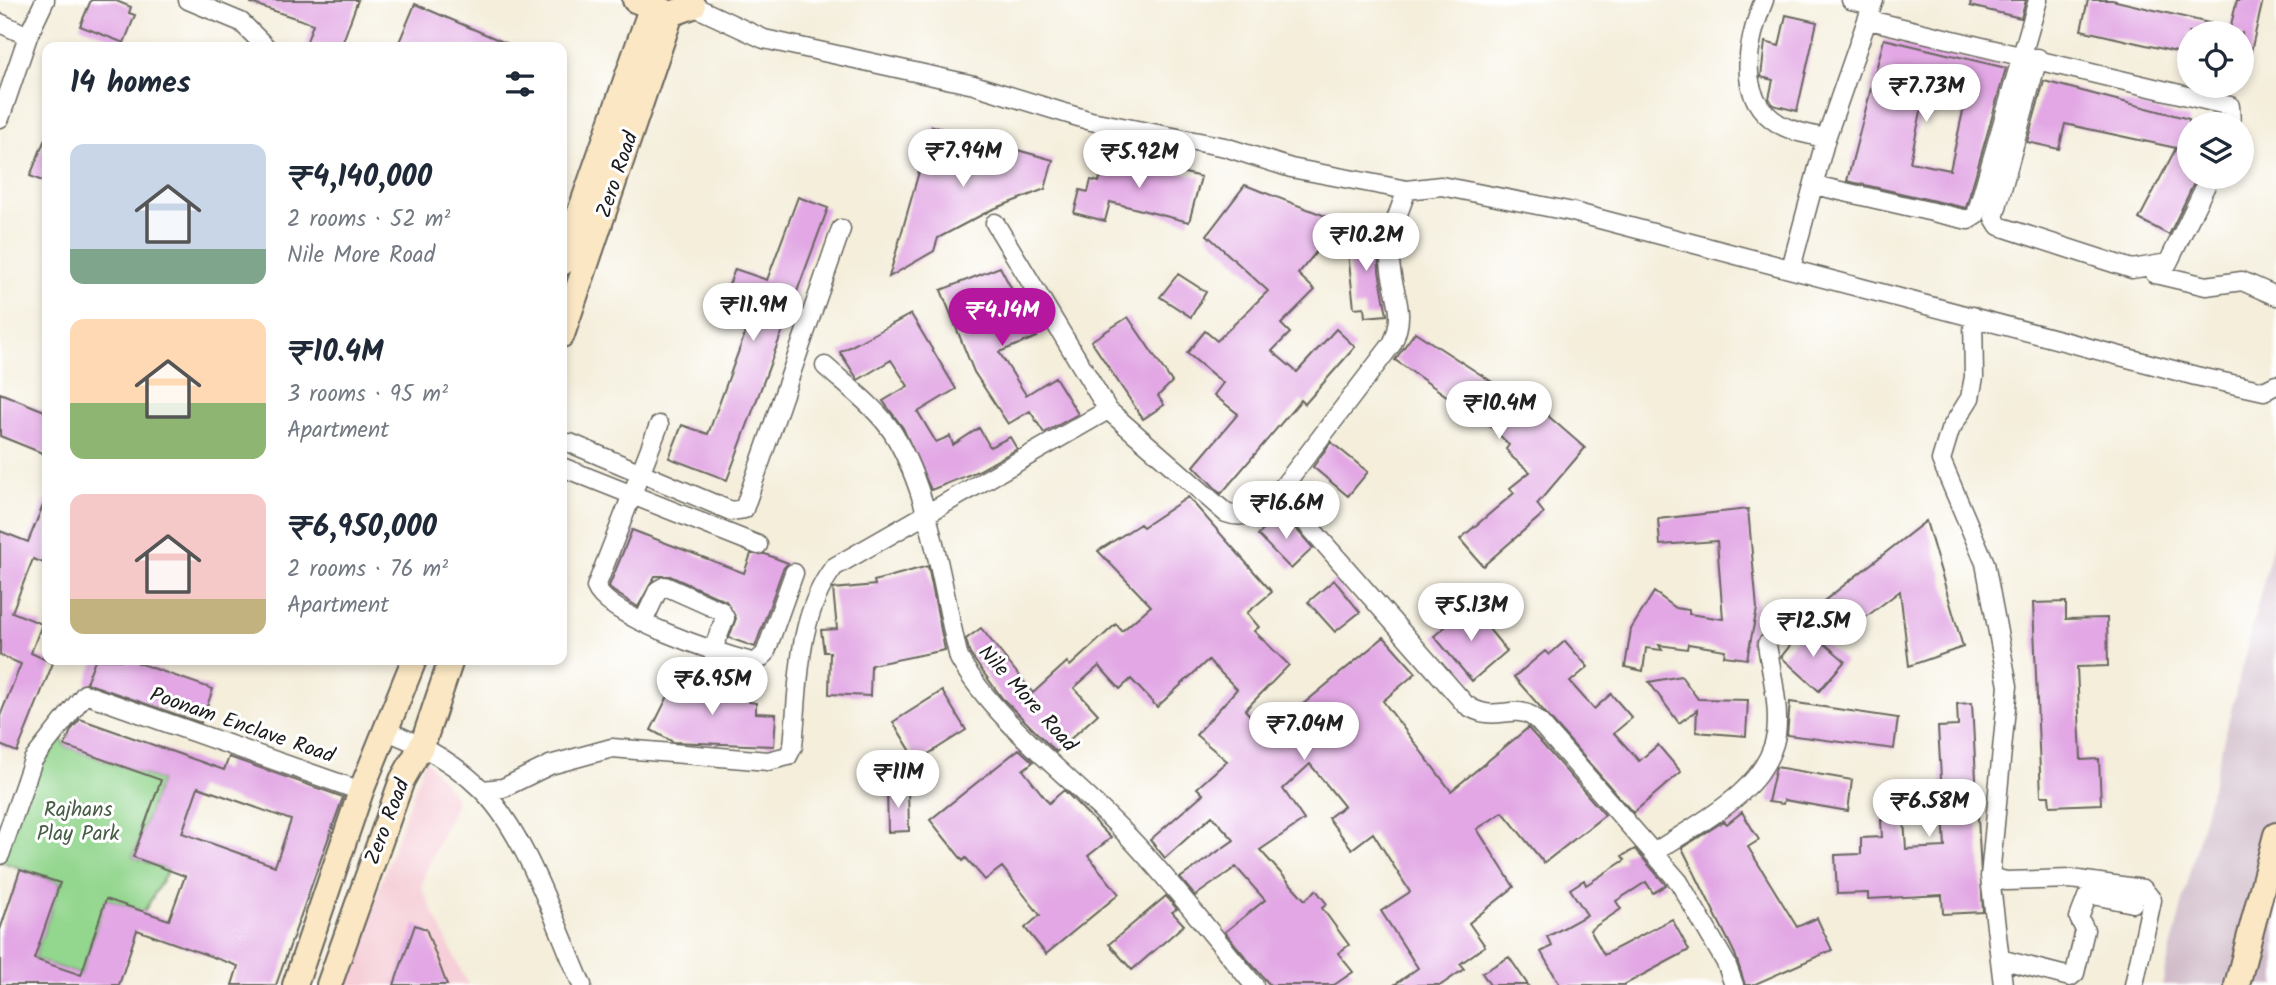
<!DOCTYPE html>
<html lang="en">
<head>
<meta charset="utf-8">
<style>
	:root { --surface:#fff; --page:#f2f2f3; --text:#1f2937; --muted:#747a83; --accent:#b5179e }
	body { margin:0; font-family:Kalam,sans-serif; background:var(--page); color:var(--text); height:100vh; display:flex; flex-direction:column; font-size:26px; white-space:nowrap }
	* { box-sizing:border-box; margin:0 }
	p { font-size:23px; color:var(--muted) }
	.icon { flex:none; width:38px; height:38px; fill:none; stroke:currentColor; stroke-width:2; stroke-linecap:round; stroke-linejoin:round }
	.map { position:relative; flex:1; overflow:hidden }
	.drawer { position:absolute; left:42px; top:42px; width:525px; height:623px; display:flex; flex-direction:column; background:var(--surface); border-radius:14px; box-shadow:0 4px 10px #0003 }
	.drawer>* { flex:none }
	.tools { position:absolute; left:2177px; top:21px; display:grid; gap:14px }
	.tools a { display:grid; place-items:center; width:77px; height:77px; border-radius:50%; background:var(--surface); box-shadow:0 4px 10px #0003; font-size:35px }
	.price { position:absolute; translate:-50% -60px; padding:0 16px; border-radius:24px; background:#fff; color:#222; font-size:23px; line-height:46px; filter:drop-shadow(0 2px 4px #0008) }
	.price::after { content:''; position:absolute; left:50%; top:42px; width:21px; height:16px; margin-left:-10px; background:inherit; clip-path:polygon(0 0,100% 0,50% 100%) }
	.price.on { background:var(--accent); color:#fff }
	ul { padding:0; list-style:none }
	li { display:flex; align-items:center; gap:21px; height:175px; padding:0 28px }
	li span { display:grid; place-items:center; flex:none; width:196px; height:140px; border-radius:14px; color:#555 }
	li>.icon { margin-inline-start:auto }
	span .icon { width:84px; height:84px; fill:#fffc; stroke-width:1 }
	li b { font-size:30px }
	h2 { display:flex; justify-content:space-between; align-items:center; height:84px; padding:0 28px; font-size:30px }
	.map>svg:first-child { display:block }
</style>
</head>
<body>
<div class="map">
<svg width="2276" height="985" viewBox="0 0 2276 985">
	<rect width="100%" height="100%" fill="#fff"/>
	<filter id="ink" filterUnits="userSpaceOnUse"><feTurbulence type="fractalNoise" baseFrequency=".0143" numOctaves="2"/><feDisplacementMap in="SourceGraphic" scale="14" xChannelSelector="R" yChannelSelector="G"/><feConvolveMatrix kernelMatrix="1 2 1 2 8 2 1 2 1" color-interpolation-filters="sRGB"/></filter>
	<filter id="wash" filterUnits="userSpaceOnUse"><feTurbulence type="fractalNoise" baseFrequency=".00686" numOctaves="4" result="noise"/><feDisplacementMap in="SourceGraphic" scale="28" xChannelSelector="R" yChannelSelector="G"/><feGaussianBlur stdDeviation="1.57" result="paint"/><feColorMatrix in="noise" values="0 0 0 0 0 0 0 0 0 0 0 0 0 0 0 0 0 1.4 0 .05"/><feComposite in="paint" operator="in"/></filter>
	<g filter="url(#wash)">
		<rect width="100%" height="100%" fill="#f4eedb"/>
		<path fill="#f6cfd8" d="M425,759L455,796V805L425,873L422,888L468,985H345Z"/>
		<path fill="#d1bdca" d="M2276,532V985H2162Z"/>
		<path fill="#93d68e" stroke="#587955" stroke-width="2" d="M57,728L65,746L161,780L133,857L168,870L144,912L106,899L81,975L34,959L60,883L0,861L33,760Z"/>
		<g id="blocks">
			<path fill="#e2a7e4" fill-rule="evenodd" d="M91,0H114L131,7L129,13L135,15L124,43L80,26Z
				M252,0H358L341,47L306,44L313,24L251,3Z
				M1971,0H2026L2021,18L1970,6Z
				M2088,0H2112L2226,27L2225,33H2189V55L2081,30Z
				M2237,0H2263L2248,64H2242V33H2229Z
				M415,4L515,47H397Z
				M1786,15L1817,22L1797,111L1773,105L1769,98L1773,80L1761,77L1765,42L1779,46Z
				M1884,39L2006,68L1966,208L1847,181ZM1927,84L1967,93L1950,170L1910,162Z
				M2044,81L2189,119V177H2197L2169,235L2139,219L2176,148L2065,124L2059,149L2027,142Z
				M932,126L1053,160L1045,189L991,210L938,238L934,251L889,277Z
				M47,134V183L30,176Z
				M1106,153L1201,177L1189,222L1110,202L1105,221L1074,213L1080,190L1088,192L1091,180L1099,182Z
				M1245,185L1341,222L1298,274L1315,290L1281,324L1290,333L1272,351L1297,372L1336,329L1355,347L1305,404L1301,400L1221,494L1194,466L1238,414L1214,395L1223,383L1187,353L1205,331L1217,341L1268,291L1207,235Z
				M798,197L828,208L727,480L669,458L682,425L708,434L750,320L720,309L735,269L767,280Z
				M1378,230L1379,271L1387,315L1365,317L1364,307L1354,308L1346,234Z
				M1000,267L1037,337L999,352L1026,395L1055,377L1078,414L1044,433L1030,411L1008,424L974,372L941,290Z
				M1178,274L1206,292L1191,317L1160,297Z
				M911,314L956,389L918,412L936,442L950,436L953,445L979,428L990,447L1010,437L1017,449L978,471L931,490L903,428L883,401L908,386L891,360L858,380L840,352Z
				M1128,317L1172,382L1158,396L1164,405L1143,419L1091,341Z
				M1415,332L1520,400L1524,395L1585,448L1537,504L1544,513L1483,566L1460,539L1514,493L1510,488L1530,472L1512,457L1506,449L1509,445L1494,429L1395,360Z
				M0,393L47,412V455L0,436Z
				M1331,442L1368,472L1348,496L1313,467Z
				M1188,497L1272,592L1247,613L1259,627L1254,631L1289,665L1245,710L1267,734L1384,637L1416,673L1383,701L1451,791L1528,728L1605,815L1544,863L1503,812L1477,829L1514,887L1469,923L1485,946L1460,964L1464,969L1441,985H1394L1418,968L1381,911L1410,892L1373,833L1352,849L1328,818L1344,806L1310,764L1283,789L1304,820L1260,850L1305,900L1316,890L1327,904L1322,908L1349,945L1338,953L1353,972L1334,985H1270L1247,959L1225,932L1265,900L1236,867L1195,896L1180,878L1234,840L1212,816L1165,858L1150,840L1203,794L1197,788L1227,761L1196,735L1237,689L1208,660L1157,707L1131,679L1120,689L1099,666L1074,688L1098,714L1056,752L1002,698L970,654L966,639L981,628L1033,693L1067,662L1070,666L1116,624L1122,631L1151,606L1098,551L1140,524L1143,527Z
				M46,498L47,564L33,559L12,612L42,624L31,653L53,663L17,752L0,745V716L21,664L0,655V531L28,542Z
				M1748,509L1757,609L1747,659L1724,656L1725,650L1688,644L1687,649L1659,645L1662,650L1646,648L1643,671L1625,667L1631,629L1654,592L1676,608L1689,610V614L1723,619L1717,541L1660,545L1658,519Z
				M1282,513L1313,548L1291,569L1258,535Z
				M1926,521L1963,647L1909,666L1900,591L1849,630L1824,601Z
				M632,530L744,573L751,554H765L788,563L783,569L755,647L729,638L736,618L726,601L670,576H655L638,607L613,591L609,586Z
				M928,566L945,650L871,665L870,696L829,694L830,652H824L821,630L837,629L833,589L875,585L874,581Z
				M1334,580L1360,612L1335,632L1308,602Z
				M2066,602V619L2107,618L2108,666L2077,667L2081,760L2099,759L2101,804L2050,806L2049,796H2041L2033,603Z
				M1470,606L1507,651L1472,681L1434,636Z
				M1805,627L1845,661L1819,691L1781,657Z
				M1565,641L1588,667L1570,682L1594,709L1611,694L1632,718L1614,733L1639,761L1658,745L1681,772L1633,813L1514,677L1545,651L1549,655Z
				M95,660H139L138,663L213,689L201,723L86,683Z
				M680,672L716,690L749,697V702L756,703V713L776,714L774,746L673,742L651,730Z
				M1681,676L1698,699L1748,700L1746,736L1696,732L1697,710L1679,723L1649,682Z
				M942,691L966,730L917,761L893,722Z
				M1790,702L1898,718L1894,749L1787,735Z
				M1972,703L1983,912L1943,914L1942,895L1868,899V893L1837,894L1835,855L1861,854V838L1882,837L1881,820L1904,819L1906,849L1945,847L1938,727L1958,726L1957,704Z
				M80,719L224,770L229,757L343,797L276,985H232L238,966L137,930L119,985H0V930L20,870L60,883L34,959L81,975L106,899L169,920L185,876L133,857L161,780L65,746L71,730ZM198,787L291,820L275,866L182,833Z
				M1019,749L1033,762L1023,770L1049,803L1064,790L1111,838L1088,856L1119,894L1046,954L1025,928L1040,915L1002,867L985,880L966,858L963,861L930,820Z
				M1776,767L1852,780L1848,811L1784,800L1783,804L1768,802Z
				M887,789H908L909,831L888,832Z
				M1742,812L1759,840L1748,847L1797,927L1817,918L1832,950L1753,985H1745L1735,954L1682,848L1724,821L1727,824Z
				M1635,849L1666,885L1653,893L1646,882L1616,901L1621,909L1590,930L1604,955L1672,919L1689,950L1624,985H1560L1541,952L1552,946L1547,937L1587,915L1570,889L1584,880L1586,885L1625,860L1622,856Z
				M1166,896L1177,909L1172,912L1184,925L1132,970L1109,944Z
				M415,925L426,929L447,985H394Z
				M1509,957L1528,985H1490L1482,973Z"/>
		</g>
	</g>
	<g filter="url(#ink)">
		<use href="#blocks" fill-opacity="0" stroke="#68665f" stroke-width="2"/>
		<g fill="none" stroke-linecap="round" stroke-linejoin="round">
			<g stroke="#68665f" stroke-width="21">
				<path id="street" d="M188,0L241,22L266,47
					M1764,0C1748,40 1734,97 1779,124C1793,132 1811,135 1826,138
					M1851,0L1872,5
					M693,6L764,39L974,85L1091,121L1225,147L1291,168L1407,190L1441,186L1573,212L2196,376L2264,391L2276,385
					M1869,20L2230,106L2231,124
					M0,23L28,36
					M2038,58L1994,218L1999,226L2132,269L2168,263L2210,177
					M0,118L28,36L45,0
					M1814,185L1968,220L1976,215L2038,0
					M1407,190C1398,213 1390,233 1390,258C1390,293 1409,308 1392,344L1279,492L1465,704C1496,727 1516,698 1539,722L1679,882L1726,963L1734,985
					M995,223L1108,410L1226,513C1250,522 1261,506 1279,492
					M1791,268L1826,138L1874,0
					M2155,274L2206,286L2242,281L2276,296
					M1973,316L1974,377L1970,398L1950,430L1941,460L1985,563L2008,686L1990,877L2006,881L2071,879L2143,889L2152,900L2134,985
					M825,366C847,386 877,408 893,433C931,494 942,589 959,658C995,722 1076,781 1127,835C1172,882 1212,935 1254,985
					M659,425L596,587C608,618 721,654 755,663L765,654L794,573
					M570,443L731,511L744,509L841,229
					M562,467L758,545
					M643,622L658,590L665,586L721,611L725,618L712,652
					M387,731C420,744 456,764 482,790C527,835 556,926 582,985
					M482,790L503,788L550,765L612,748L768,761L788,756L793,746C799,686 796,617 834,567L1108,410
					M1655,852C1698,823 1766,792 1776,735C1780,706 1771,672 1767,644
					M0,855L33,760L85,694L361,791
					M1990,877L2003,985
					M2000,959L2070,977L2075,973L2085,930L2079,918L2087,897L2093,895L2133,903"/>
			</g>
			<g stroke="#68665f" stroke-width="28">
				<path id="secondary" d="M635,0L671,14L693,6L690,0
					M562,263L654,0
					M562,335L671,14
					M295,985L361,791L414,660
					M329,985L402,780L423,743L451,660
					M2237,985L2276,835"/>
			</g>
			<use href="#street" stroke="#fff" stroke-width="18"/>
			<use href="#secondary" stroke="#fbe7c3" stroke-width="24"/>
		</g>
	</g>
	<g text-anchor="middle" dominant-baseline="central" stroke-width="6" stroke-linejoin="round" paint-order="stroke">
		<g font-size="21" fill="#1c1c1c" stroke="#fff">
			<text transform="translate(618 175) rotate(-71)">Zero Road</text>
			<text transform="translate(1027 699) rotate(48)">Nile More Road</text>
			<text transform="translate(242 726) rotate(19)">Poonam Enclave Road</text>
			<text transform="translate(388 822) rotate(-69)">Zero Road</text>
		</g>
		<g font-size="21" fill="#465d44" stroke="#fff">
			<text x="78" y="810">Rajhans<tspan x="78" dy="24">Play Park</tspan></text>
		</g>
	</g>
</svg>
<div class="tools">
<a><svg class="icon" aria-label="locate" viewBox="0 0 24 24"><circle cx="12" cy="12" r="6"/><path d="M12 2v4M12 18v4M2 12h4M18 12h4"/></svg></a>
<a><svg class="icon" aria-label="layers" viewBox="0 0 24 24"><path d="M12 4l9 5-9 5-9-5zM3 14l9 5 9-5"/></svg></a>
</div>
<b class="price" style="left:1926px;top:124px">₹7.73M</b>
<b class="price" style="left:963px;top:189px">₹7.94M</b>
<b class="price" style="left:1139px;top:190px">₹5.92M</b>
<b class="price" style="left:1366px;top:273px">₹10.2M</b>
<b class="price" style="left:753px;top:343px">₹11.9M</b>
<b class="price on" style="left:1002px;top:348px">₹4.14M</b>
<b class="price" style="left:1499px;top:441px">₹10.4M</b>
<b class="price" style="left:1286px;top:541px">₹16.6M</b>
<b class="price" style="left:1471px;top:643px">₹5.13M</b>
<b class="price" style="left:1813px;top:659px">₹12.5M</b>
<b class="price" style="left:712px;top:717px">₹6.95M</b>
<b class="price" style="left:1304px;top:762px">₹7.04M</b>
<b class="price" style="left:898px;top:810px">₹11M</b>
<b class="price" style="left:1929px;top:839px">₹6.58M</b>
<section class="drawer">
<h2>14 homes<svg class="icon" aria-label="filters" viewBox="0 0 24 24"><path d="M4 7h16M4 17h16"/><circle cx="9" cy="7" r="2"/><circle cx="15" cy="17" r="2"/></svg></h2>
<ul>
<li><span style="background:linear-gradient(#c9d6e8 75%,#7fa58c 0)"><svg class="icon" aria-label="home" viewBox="0 0 24 24"><path d="M3 11l9-7 9 7M6 9v11h12V9"/></svg></span><div><b>₹4,140,000</b><p>2 rooms · 52 m²</p><p>Nile More Road</p></div></li>
<li><span style="background:linear-gradient(#ffd9b3 60%,#8fb573 0)"><svg class="icon" aria-label="home" viewBox="0 0 24 24"><path d="M3 11l9-7 9 7M6 9v11h12V9"/></svg></span><div><b>₹10.4M</b><p>3 rooms · 95 m²</p><p>Apartment</p></div></li>
<li><span style="background:linear-gradient(#f6c9c9 75%,#c2b280 0)"><svg class="icon" aria-label="home" viewBox="0 0 24 24"><path d="M3 11l9-7 9 7M6 9v11h12V9"/></svg></span><div><b>₹6,950,000</b><p>2 rooms · 76 m²</p><p>Apartment</p></div></li>
</ul>
</section>
</div>
</body>
</html>
